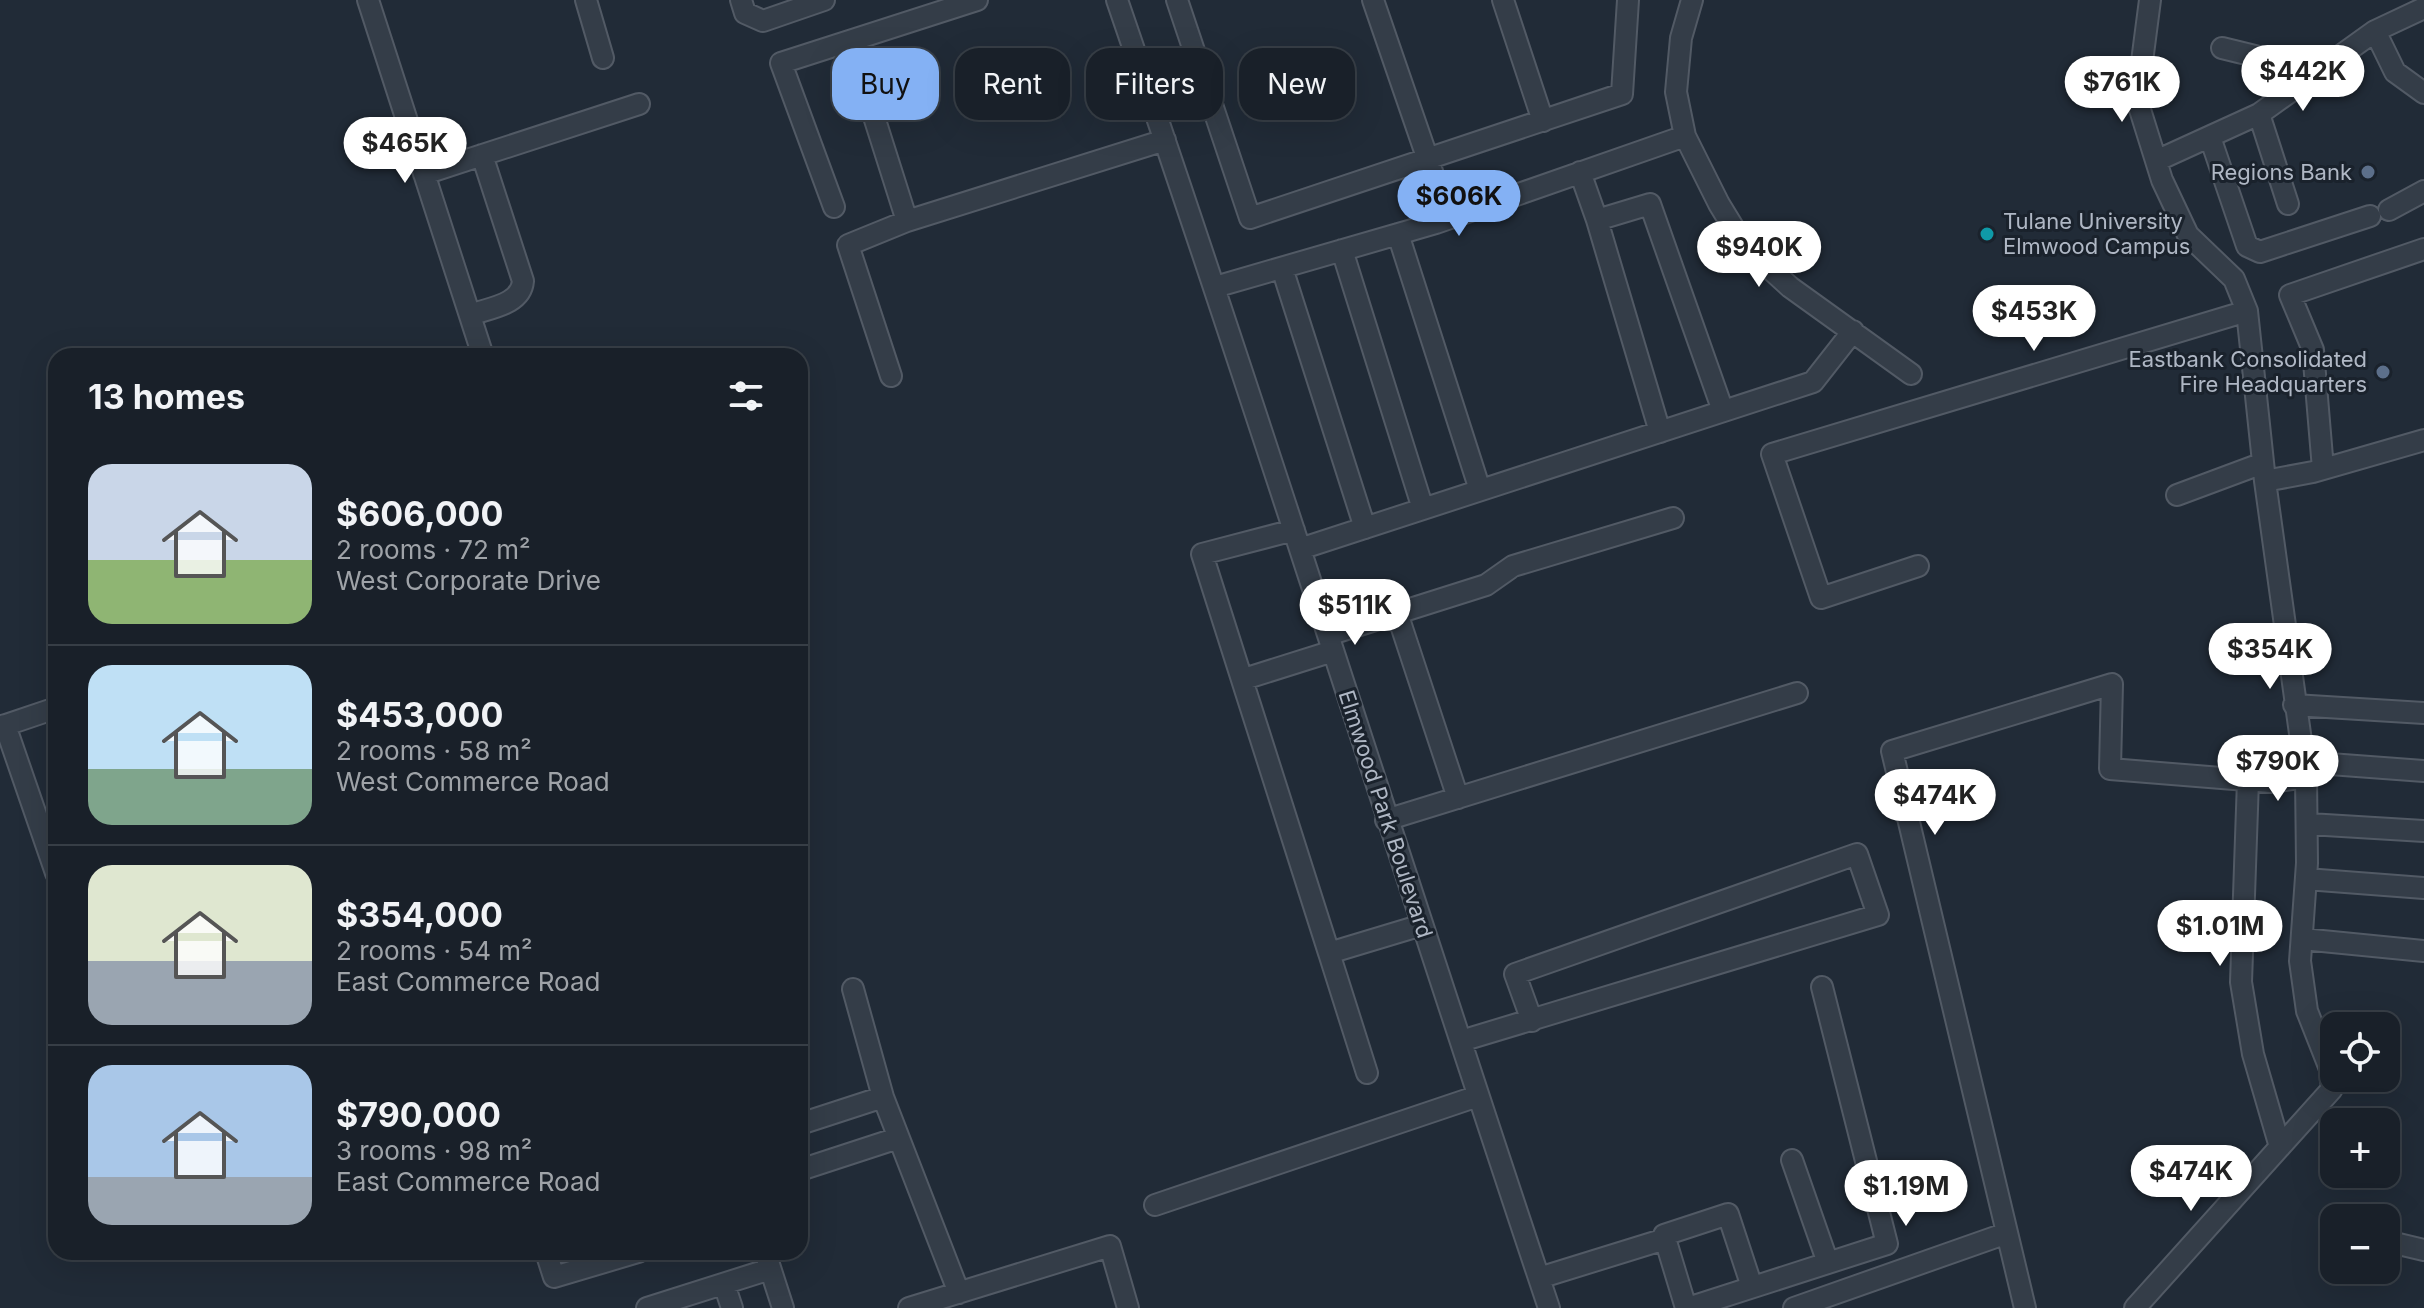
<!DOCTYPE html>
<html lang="en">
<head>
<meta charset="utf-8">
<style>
	:root { --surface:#192029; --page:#222831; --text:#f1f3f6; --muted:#9fa3a8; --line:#373e46; --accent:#84b1f4 }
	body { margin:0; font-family:Inter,sans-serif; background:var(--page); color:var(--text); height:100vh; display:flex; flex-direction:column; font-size:30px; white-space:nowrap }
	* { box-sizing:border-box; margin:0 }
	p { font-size:26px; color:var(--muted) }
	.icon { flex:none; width:44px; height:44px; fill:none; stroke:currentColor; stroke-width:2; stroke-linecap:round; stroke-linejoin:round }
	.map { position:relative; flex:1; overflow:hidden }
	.drawer { position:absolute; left:48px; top:348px; width:760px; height:912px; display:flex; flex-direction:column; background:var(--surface); border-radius:24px; box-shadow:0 8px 32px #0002,0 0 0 2px var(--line) }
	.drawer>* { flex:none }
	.banner { position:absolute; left:832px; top:48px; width:760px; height:72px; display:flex; gap:16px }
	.tools { position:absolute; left:2320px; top:1012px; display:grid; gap:16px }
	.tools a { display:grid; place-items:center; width:80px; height:80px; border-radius:16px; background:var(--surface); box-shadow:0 8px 32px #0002,0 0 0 2px var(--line); font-size:40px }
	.price { position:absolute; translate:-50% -68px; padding:0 18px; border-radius:28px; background:#fff; color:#222; font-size:26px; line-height:52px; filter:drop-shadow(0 2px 4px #0008) }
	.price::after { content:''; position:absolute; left:50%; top:48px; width:24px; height:18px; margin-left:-12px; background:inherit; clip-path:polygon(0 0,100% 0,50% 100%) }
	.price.selected { background:var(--accent); color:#111 }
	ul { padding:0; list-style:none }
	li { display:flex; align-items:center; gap:24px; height:200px; padding:0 40px }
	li+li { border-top:2px solid var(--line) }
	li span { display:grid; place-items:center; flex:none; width:224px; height:160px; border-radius:24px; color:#555 }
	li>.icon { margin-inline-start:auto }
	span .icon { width:96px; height:96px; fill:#fffc; stroke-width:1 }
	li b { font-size:34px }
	h2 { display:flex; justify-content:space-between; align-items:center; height:96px; padding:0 40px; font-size:34px }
	.chip { padding:0 28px; border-radius:24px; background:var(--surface); box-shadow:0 8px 32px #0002,0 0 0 2px var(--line); font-size:28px; line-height:72px }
	.chip.selected { background:var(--accent); color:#111 }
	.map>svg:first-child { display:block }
</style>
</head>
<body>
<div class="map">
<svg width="2424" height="1308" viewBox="0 0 2424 1308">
	<rect width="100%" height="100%" fill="#212b37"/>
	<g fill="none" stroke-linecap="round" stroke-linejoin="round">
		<g stroke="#525a65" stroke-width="24">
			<path id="minor" d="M368,0L483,356
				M586,0L603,58
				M741,0L745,13L763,21L824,0
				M1117,0C1266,434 1403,873 1549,1308
				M1177,0L1250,218L1622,94L1628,0
				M1373,0L1448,218
				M1503,0L1543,121
				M1692,0L1681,38L1676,92L1685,136L1719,204L1744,245L1790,287L1911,374
				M2375,31L2395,72L2424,93
				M850,41L907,221L848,245L891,376
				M2222,48L2320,72
				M2259,114L2288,204
				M2210,137L2247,246L2260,252L2370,216
				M2156,161L2259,114L2375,31L2424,8
				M1580,172L1597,220L1650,204L1723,411
				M424,174L639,104
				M834,207L781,63L977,0
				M2389,210L2424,191
				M1597,220L1660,432
				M907,221L1165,140
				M1398,234L1480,490
				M1342,250L1423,509
				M1282,268L1365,528
				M1215,287L1436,223L1685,136
				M470,315C489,308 521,305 523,281L482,155
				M2323,469L2313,350L2290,295L2424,249
				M2265,481L2313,472L2424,440
				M2177,495L2263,463
				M1294,530L1202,554L1329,953L1422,925
				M1300,549L1813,382L1853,331
				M1918,566L1821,598L1772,454L2247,311
				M1397,613L1458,798
				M1328,635L1486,585L1513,566L1673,518
				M1244,679L1333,651
				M2294,705L2424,713
				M5,725L56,873
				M0,727L56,708
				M2303,762L2424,771
				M2248,780L2241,982L2253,1054L2280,1147
				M1386,820L1797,693
				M2309,824L2424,831
				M2306,879L2424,888
				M2302,939L2424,951
				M1329,953L1367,1073
				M853,989L883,1097
				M1461,1041L1878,915L1857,854L1515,974L1532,1021
				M800,1124L883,1097L959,1293
				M1792,1160L1828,1263
				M800,1170L898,1138
				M1155,1205L1478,1096
				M2386,1241L2424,1250
				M546,1252L554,1277L638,1252
				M765,1252L783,1308
				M1539,1278L1665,1239
				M724,1284L732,1308
				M647,1308L770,1269
				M909,1308L1110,1246L1128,1308
				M1686,1308L1664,1235L1728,1214L1752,1287
				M1688,1308L1887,1244L1822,987
				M1794,1308L2007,1233
				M2025,1308L1892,751L2112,684L2110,769L2271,782L2306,777
				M2135,1308L2332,1089L2330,1069L2307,1011L2300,961L2307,863L2306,777L2265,481L2247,311L2234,279L2188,235L2162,180L2137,100L2150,0"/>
		</g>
		<use href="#minor" stroke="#343d48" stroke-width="20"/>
	</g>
	<g fill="#5c6f8a" stroke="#1a222c" stroke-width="3">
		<circle cx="2368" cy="172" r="8"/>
		<circle cx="2383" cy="372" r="8"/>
	</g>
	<circle fill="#0f9aa8" stroke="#1a222c" stroke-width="3" cx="1987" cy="234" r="8"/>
	<g text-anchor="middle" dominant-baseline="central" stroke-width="6" stroke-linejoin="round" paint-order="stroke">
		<g font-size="22" fill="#afb7c4" stroke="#1a222c" text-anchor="end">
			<text x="2352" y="172">Regions Bank</text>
			<text x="2003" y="221" text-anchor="start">Tulane University<tspan x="2003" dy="25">Elmwood Campus</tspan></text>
			<text x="2367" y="359">Eastbank Consolidated<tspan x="2367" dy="25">Fire Headquarters</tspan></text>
		</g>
		<g font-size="22" fill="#afb7c4" stroke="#1a222c">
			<text transform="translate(1386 814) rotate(72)">Elmwood Park Boulevard</text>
		</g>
	</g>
</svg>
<div class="tools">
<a><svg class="icon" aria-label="locate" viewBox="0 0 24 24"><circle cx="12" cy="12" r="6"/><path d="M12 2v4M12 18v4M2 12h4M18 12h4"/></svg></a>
<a>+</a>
<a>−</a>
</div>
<b class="price" style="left:2303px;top:113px">$442K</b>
<b class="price" style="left:2122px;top:124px">$761K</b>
<b class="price" style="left:405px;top:185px">$465K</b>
<b class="price selected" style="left:1459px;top:238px">$606K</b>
<b class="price" style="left:1759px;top:289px">$940K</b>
<b class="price" style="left:2034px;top:353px">$453K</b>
<b class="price" style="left:1355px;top:647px">$511K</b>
<b class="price" style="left:2270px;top:691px">$354K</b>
<b class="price" style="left:2278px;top:803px">$790K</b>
<b class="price" style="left:1935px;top:837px">$474K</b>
<b class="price" style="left:2220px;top:968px">$1.01M</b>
<b class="price" style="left:2191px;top:1213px">$474K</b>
<b class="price" style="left:1906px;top:1228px">$1.19M</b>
<div class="banner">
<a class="chip selected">Buy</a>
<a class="chip">Rent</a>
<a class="chip">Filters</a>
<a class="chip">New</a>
</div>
<section class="drawer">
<h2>13 homes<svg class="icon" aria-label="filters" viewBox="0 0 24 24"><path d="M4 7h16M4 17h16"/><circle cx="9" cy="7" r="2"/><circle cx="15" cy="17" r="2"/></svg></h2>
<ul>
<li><span style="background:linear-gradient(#c9d6e8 60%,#8fb573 0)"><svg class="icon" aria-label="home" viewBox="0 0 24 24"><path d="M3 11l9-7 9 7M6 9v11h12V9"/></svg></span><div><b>$606,000</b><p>2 rooms · 72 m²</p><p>West Corporate Drive</p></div></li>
<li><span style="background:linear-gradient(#bfe0f5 65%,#7fa58c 0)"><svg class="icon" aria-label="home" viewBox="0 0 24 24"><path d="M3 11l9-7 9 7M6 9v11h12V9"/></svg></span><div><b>$453,000</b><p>2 rooms · 58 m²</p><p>West Commerce Road</p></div></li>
<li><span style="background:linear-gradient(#dfe7d0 60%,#9aa5b1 0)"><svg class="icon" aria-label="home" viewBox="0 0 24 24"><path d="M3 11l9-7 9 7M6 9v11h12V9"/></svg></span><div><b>$354,000</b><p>2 rooms · 54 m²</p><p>East Commerce Road</p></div></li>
<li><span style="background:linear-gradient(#a9c7e8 70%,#9aa5b1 0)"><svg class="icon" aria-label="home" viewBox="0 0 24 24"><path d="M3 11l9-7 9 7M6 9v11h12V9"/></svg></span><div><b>$790,000</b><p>3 rooms · 98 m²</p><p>East Commerce Road</p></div></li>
</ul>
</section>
</div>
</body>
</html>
